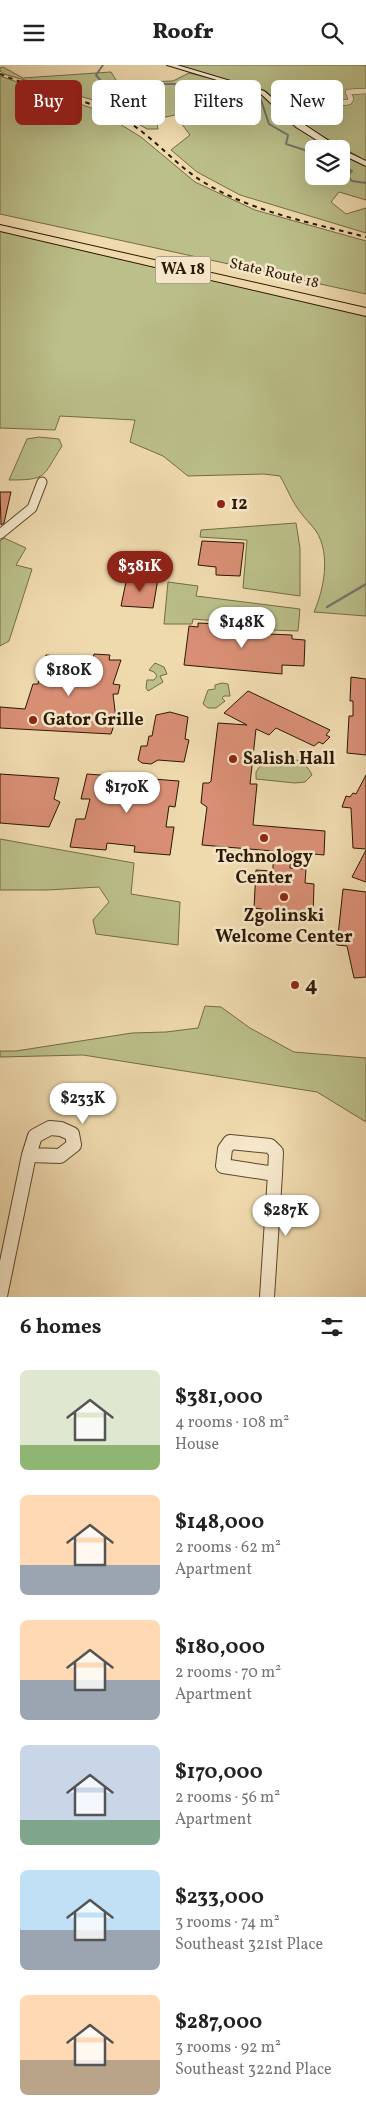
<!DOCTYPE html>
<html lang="en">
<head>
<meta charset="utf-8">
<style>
	:root { --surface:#fff; --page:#f2f2f2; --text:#222; --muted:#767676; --accent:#8f2418 }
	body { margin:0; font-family:Vollkorn,serif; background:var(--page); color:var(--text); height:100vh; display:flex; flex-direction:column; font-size:19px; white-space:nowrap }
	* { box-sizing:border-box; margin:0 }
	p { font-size:16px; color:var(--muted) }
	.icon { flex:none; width:28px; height:28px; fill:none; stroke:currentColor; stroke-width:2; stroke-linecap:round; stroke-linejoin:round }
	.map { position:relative; height:1232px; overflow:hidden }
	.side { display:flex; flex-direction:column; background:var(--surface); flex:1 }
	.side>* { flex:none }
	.hud { position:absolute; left:15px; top:15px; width:336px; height:45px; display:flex; gap:10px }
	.controls { position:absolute; left:305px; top:75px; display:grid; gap:10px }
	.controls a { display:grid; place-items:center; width:45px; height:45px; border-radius:8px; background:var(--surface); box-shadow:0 5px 20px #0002; font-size:25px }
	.price { position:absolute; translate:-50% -42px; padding:0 11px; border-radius:18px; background:#fff; color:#222; font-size:16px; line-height:32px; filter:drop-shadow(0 1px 2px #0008) }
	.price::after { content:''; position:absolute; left:50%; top:30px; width:15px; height:11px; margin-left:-8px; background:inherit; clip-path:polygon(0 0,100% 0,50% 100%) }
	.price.current { background:var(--accent); color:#fff }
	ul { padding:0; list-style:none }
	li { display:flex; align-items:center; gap:15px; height:125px; padding:0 20px }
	li span { display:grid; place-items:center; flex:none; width:140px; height:100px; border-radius:8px; color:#555 }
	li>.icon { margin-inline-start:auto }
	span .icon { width:60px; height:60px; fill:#fffc; stroke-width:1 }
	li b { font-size:21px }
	h2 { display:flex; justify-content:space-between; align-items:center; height:60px; padding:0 20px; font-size:21px }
	.tag { padding:0 18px; border-radius:8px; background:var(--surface); box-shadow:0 5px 20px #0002; font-size:18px; line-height:45px }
	.tag.current { background:var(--accent); color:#fff }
	header { display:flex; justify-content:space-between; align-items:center; height:65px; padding:0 20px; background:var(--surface); font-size:22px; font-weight:800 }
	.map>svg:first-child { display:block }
</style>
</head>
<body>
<header><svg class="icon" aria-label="menu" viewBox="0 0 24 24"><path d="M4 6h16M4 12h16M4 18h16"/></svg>Roofr<svg class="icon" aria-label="search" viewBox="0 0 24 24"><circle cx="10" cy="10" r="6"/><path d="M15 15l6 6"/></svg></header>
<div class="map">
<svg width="366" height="1232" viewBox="0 0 366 1232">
	<rect width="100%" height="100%" fill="#efdaae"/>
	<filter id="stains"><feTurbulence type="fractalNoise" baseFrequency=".004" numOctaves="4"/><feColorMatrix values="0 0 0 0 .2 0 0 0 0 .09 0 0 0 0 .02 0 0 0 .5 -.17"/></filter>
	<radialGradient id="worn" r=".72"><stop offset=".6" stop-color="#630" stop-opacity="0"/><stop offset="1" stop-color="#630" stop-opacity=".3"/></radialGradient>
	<path fill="#bbbf89" stroke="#746c46" d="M174,0H366V96L303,60L266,26Z
		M3,2L23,13L111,7L118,18L173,16L189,8L240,20L265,30L333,84H314V111H341V88L366,101V135L339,127L331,137L346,149L366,143V168L240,130L197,107L171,85L190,70L175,50L156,54L158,64H147L100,37L4,9L0,6V3Z
		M0,11L97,45L141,72L195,117L255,145L366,176V229L0,149Z
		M0,161L366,247V551L314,547C324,524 331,489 316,466C311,459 305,454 301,448C292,437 287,423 280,411L264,409L188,411L163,391L130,377L135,355L60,351L55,365L0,363Z
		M39,372L59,374L62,381C42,412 48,415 9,415L27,374Z
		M296,458L300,483V531L243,523L247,475L200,472L201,465Z
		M4,473L26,483L16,500L32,504L9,576L0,581V476Z
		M168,517L198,521L196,531L300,544L298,566L242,564L243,558L193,554L192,559H164Z
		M155,598L164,602L167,609L160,611L163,617L148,626L146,623L147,615H154L157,611L154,607L149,605Z
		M222,618L228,619L230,631H224L222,633L225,636L216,643H208L203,639L208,625L215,624V620Z
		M285,691C296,694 307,698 312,710L305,717L295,718L256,714V707L263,697Z
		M0,774L134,798L131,829L180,837L178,880L96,869L93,855L109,837L99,822L47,825H0Z
		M205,941L221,942L250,963L294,987L366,993V1057L317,1027L83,990L0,992V986H16L132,968L166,967L198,963Z"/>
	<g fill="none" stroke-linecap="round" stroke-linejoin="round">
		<path stroke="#70786d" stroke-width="2" d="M103,0L96,10L105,21L117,23L161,19H226L260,32L269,59L288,70L286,79L314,88
			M341,99L352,106L348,111L352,116L366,118"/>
		<path stroke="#70786d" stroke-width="2.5" d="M327,542L366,519"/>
	</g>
	<path fill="#d98f75" stroke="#2c1802" d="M0,427H11L4,458L1,460Z
		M202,476L244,478L240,511L216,510V502L198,500Z
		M127,512L158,514L153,543L121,541Z
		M198,558L239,560V564L268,566V569L292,570V574L305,575L304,601L282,600V609L184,600L189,561L198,562Z
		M94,589L110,590L109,595H121L113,619L120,620L118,629H113L116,654L111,669L0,663V642L25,644L33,619H38L46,590L93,594Z
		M351,612L366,614V690L347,688L349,651H353V636H350Z
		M248,626L330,665L326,670L330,672L323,679L319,677L314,681L276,663L269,670L256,664L250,719H257L253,760L325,766L324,790L291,787L290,803L306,804L305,818L314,819L313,851L262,850V844L254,843L256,805L273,806V786L202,780L207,742L201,738L203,718H209L211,716L218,658L247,660L224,648Z
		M170,647L188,652L185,674L189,675L184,697L158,695L151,699L142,698L138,695L141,681H147L149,671H152L156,650Z
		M0,709L59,713L54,734L60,737L49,762L0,758Z
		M87,709L179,716L175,742L169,741L166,762H174L170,790L134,787L135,781L107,778L106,785L70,782L76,754H85L90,734H81Z
		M366,710V784L353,783L351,743L342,742L346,731L350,732L353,728L356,729Z
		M366,785V817L352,812Z
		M343,824L366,827V912L354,913L347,881L337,880Z"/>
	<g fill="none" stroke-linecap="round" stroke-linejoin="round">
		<g stroke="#5d482d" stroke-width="6">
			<path id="minor-far2" d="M283,45L349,37L351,34L348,27L366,26"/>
		</g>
		<g stroke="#5d482d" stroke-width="11">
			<path id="minor-far1" d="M0,469L32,443L42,417"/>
		</g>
		<g stroke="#5d482d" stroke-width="16">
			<path id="minor" d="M50,1063L61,1064L72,1069L74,1080L60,1091L29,1090L35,1071Z
				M230,1077L270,1081L276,1087L275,1109L223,1101L225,1084Z
				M0,1231L29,1090
				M267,1232L275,1109"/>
		</g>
		<g stroke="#2c1802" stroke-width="2">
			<path id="secondary" d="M167,0H177L264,26L302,58L341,84H331L296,62L260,28Z
				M341,84L366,96V101L341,89Z"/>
		</g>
		<g stroke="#2c1802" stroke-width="2">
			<path id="motorway" d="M0,160L366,243V251L0,166Z"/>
		</g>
		<use href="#minor-far2" stroke="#f5e7ca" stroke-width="5"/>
		<use href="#minor-far1" stroke="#f5e7ca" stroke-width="9"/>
		<use href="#minor" stroke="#f5e7ca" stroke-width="14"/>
		<use href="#secondary" fill="#f5e7ca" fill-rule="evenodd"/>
		<use href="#motorway" fill="#efdaae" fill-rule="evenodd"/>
		<path stroke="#2c1802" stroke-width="2" stroke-dasharray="4.5 4.5" stroke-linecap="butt" d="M0,9C38,25 81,32 118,51C151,68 173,99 205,118C253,147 312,158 366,172"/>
	</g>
	<g fill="#8f2418" stroke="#f5e7ca" stroke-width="2">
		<circle cx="221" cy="439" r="5"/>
		<circle cx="33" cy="655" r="5"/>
		<circle cx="233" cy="694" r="5"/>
		<circle cx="264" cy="773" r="5"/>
		<circle cx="284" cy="832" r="5"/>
		<circle cx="295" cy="920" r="5"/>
	</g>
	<g text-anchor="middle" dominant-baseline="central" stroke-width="5" stroke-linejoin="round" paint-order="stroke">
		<g font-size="15" fill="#2c1802" stroke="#f5e7ca">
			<text transform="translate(274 209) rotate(13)">State Route 18</text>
		</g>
		<rect fill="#f5e7ca" stroke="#68563e" stroke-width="1" x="155.5" y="191.5" width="55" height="27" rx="4"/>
		<g font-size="16" font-weight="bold" fill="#2c1802">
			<text x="183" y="205">WA 18</text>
		</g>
		<g font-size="18" font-weight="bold" fill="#2c1802" stroke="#f5e7ca" text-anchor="start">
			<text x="231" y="439">12</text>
			<text x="43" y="655">Gator Grille</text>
			<text x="243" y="694">Salish Hall</text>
			<text x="264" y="792" text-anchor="middle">Technology<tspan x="264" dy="21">Center</tspan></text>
			<text x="284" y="851" text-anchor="middle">Zgolinski<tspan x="284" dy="21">Welcome Center</tspan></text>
		</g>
		<g font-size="21" font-weight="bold" fill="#2c1802" stroke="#f5e7ca" text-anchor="start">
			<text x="305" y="920">4</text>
		</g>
	</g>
	<rect width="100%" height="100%" filter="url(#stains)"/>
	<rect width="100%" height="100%" fill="url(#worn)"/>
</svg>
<div class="controls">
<a><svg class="icon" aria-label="layers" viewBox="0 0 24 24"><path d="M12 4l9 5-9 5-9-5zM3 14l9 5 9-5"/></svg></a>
</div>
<b class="price current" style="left:140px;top:528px">$381K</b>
<b class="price" style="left:242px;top:584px">$148K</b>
<b class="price" style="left:69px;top:632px">$180K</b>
<b class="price" style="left:127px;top:749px">$170K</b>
<b class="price" style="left:83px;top:1060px">$233K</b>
<b class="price" style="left:286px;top:1172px">$287K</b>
<div class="hud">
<a class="tag current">Buy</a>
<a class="tag">Rent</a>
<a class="tag">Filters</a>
<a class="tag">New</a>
</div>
</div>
<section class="side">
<h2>6 homes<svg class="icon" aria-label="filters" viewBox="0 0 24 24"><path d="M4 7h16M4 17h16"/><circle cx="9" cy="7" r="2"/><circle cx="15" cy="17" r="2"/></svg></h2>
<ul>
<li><span style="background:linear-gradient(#dfe7d0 75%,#8fb573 0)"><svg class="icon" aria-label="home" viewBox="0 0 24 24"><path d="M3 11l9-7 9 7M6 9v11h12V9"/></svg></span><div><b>$381,000</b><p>4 rooms · 108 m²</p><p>House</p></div></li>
<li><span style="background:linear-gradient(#ffd9b3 70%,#9aa5b1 0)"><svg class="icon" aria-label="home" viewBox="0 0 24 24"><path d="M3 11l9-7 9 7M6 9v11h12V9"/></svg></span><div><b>$148,000</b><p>2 rooms · 62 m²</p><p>Apartment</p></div></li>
<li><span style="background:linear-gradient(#ffd9b3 60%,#9aa5b1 0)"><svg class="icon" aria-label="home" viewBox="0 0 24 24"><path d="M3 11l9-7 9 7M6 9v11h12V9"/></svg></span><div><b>$180,000</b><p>2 rooms · 70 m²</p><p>Apartment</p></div></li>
<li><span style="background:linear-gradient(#c9d6e8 75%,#7fa58c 0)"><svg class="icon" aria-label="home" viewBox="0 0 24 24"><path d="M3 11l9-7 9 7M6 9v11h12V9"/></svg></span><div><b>$170,000</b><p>2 rooms · 56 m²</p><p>Apartment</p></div></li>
<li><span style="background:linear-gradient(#bfe0f5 60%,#9aa5b1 0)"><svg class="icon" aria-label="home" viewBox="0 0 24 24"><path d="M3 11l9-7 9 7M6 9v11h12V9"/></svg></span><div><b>$233,000</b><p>3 rooms · 74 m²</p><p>Southeast 321st Place</p></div></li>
<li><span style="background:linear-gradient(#ffd9b3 65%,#b9a48a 0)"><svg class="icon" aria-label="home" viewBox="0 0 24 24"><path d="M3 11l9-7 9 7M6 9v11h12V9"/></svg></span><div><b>$287,000</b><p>3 rooms · 92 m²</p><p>Southeast 322nd Place</p></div></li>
</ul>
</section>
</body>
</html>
